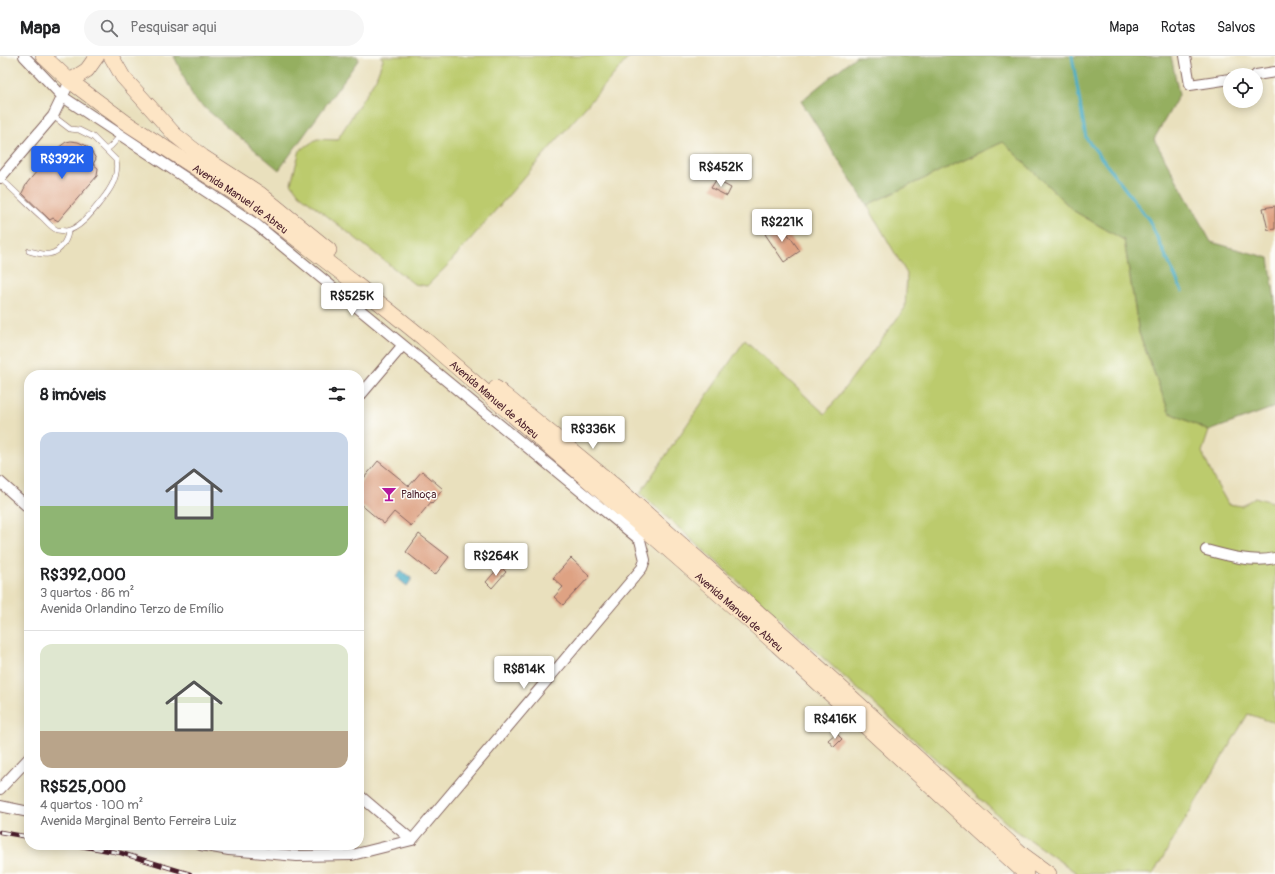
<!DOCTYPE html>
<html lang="pt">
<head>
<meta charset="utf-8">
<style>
	:root { --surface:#fff; --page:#f6f6f6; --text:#202124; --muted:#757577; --line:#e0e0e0; --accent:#2563eb }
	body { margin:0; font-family:Pangolin,sans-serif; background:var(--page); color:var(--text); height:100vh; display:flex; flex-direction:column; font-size:15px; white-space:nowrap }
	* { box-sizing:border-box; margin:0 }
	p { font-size:13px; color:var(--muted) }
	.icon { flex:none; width:22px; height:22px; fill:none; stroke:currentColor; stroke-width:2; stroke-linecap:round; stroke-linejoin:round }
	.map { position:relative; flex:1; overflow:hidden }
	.side { position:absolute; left:24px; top:314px; width:340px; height:480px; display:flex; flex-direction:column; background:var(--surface); border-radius:16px; box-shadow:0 2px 10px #0003 }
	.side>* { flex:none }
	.fabs { position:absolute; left:1223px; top:12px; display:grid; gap:8px }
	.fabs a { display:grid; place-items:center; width:40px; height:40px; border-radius:50%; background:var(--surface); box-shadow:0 2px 10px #0003; font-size:20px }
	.price { position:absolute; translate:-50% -34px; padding:0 9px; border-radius:4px; background:#fff; color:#222; font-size:13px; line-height:26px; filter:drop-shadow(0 1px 2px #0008) }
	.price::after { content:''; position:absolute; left:50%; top:24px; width:12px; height:9px; margin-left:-6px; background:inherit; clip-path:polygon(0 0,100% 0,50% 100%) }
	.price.current { background:var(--accent); color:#fff }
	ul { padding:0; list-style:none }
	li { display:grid; align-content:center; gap:8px; height:212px; padding:0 16px }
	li+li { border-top:1px solid var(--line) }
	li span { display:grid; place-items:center; height:124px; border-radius:12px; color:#555 }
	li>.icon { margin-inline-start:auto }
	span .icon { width:72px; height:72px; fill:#fffc; stroke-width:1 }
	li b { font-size:17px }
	h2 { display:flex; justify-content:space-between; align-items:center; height:48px; padding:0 16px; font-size:17px }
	header { display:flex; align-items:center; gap:24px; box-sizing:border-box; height:56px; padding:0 20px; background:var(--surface); border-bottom:1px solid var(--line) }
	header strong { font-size:19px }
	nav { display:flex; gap:22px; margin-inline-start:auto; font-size:14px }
	.search { width:280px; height:36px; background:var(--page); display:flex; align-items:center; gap:10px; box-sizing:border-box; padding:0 14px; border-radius:22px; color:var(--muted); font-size:15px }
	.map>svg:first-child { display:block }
</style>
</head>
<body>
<header>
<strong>Mapa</strong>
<div class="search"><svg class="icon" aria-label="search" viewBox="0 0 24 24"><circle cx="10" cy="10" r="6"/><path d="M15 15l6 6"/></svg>Pesquisar aqui</div>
<nav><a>Mapa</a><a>Rotas</a><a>Salvos</a></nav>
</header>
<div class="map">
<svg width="1275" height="818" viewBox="0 0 1275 818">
	<rect width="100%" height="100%" fill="#fdfcf7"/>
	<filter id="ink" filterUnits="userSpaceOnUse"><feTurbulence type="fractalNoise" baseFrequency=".025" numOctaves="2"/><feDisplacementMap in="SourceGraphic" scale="8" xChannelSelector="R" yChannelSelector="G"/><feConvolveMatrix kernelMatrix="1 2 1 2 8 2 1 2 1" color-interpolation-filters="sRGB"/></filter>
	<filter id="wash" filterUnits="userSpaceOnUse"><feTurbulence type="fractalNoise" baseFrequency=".012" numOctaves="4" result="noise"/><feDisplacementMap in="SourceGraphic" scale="16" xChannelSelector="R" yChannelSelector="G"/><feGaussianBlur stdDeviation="0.9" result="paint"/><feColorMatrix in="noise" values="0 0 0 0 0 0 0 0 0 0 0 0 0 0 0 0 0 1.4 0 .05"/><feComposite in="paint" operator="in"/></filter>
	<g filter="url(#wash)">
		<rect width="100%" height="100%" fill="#e9e0bd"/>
		<path fill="#bccb6d" stroke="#83754c" d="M380,0H630L447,210L427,230L414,228L299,138L291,127L300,94L317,83L337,84L376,22L383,3Z
			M1003,86L1074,155L1124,184L1139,277L1169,356L1209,375L1202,396L1214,423L1228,448L1242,450L1255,441L1275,447V667L1248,658L1153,818H1078L1011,771L640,437L745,284L825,358L905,252L907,218L867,149Z"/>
		<path fill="#95af60" stroke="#706746" d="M174,0H357L359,3L279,114L194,43Z
			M856,0H1171L1179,39L1154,83L1211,186L1269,202L1275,245V351L1209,375L1169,356L1139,277L1124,184L1074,155L1003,86L867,149L801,45Z"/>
		<path fill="#44abc4" stroke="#476578" d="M401,514L412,523L407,530L396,521Z"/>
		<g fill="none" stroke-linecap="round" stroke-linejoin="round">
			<path stroke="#44abc4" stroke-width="3" d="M1072,0L1086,82L1149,164L1182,235"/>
		</g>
		<g id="blocks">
			<path fill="#dea283" d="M71,85L78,86L85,89L90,93L96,103L93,108L98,112L97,120L58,165L53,162L50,164L22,137L27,127L37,115L43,111L48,110V105H51V101H56L58,92L66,86Z
				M716,124L731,132L727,140L711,132Z
				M1275,150V173L1268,174L1263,152Z
				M780,167L800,195L784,206L765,178Z
				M378,405L409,430L422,415L443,433L432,447L431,446L411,470L394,456L384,468L359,447V428Z
				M419,478L449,501L435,519L406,496Z
				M571,502L590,520L563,549L554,541L563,531L553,522Z
				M500,510L506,516L492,532L486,526Z
				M836,677L842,683L834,691L828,684Z"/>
		</g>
	</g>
	<g filter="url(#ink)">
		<use href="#blocks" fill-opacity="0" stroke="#82635e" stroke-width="1"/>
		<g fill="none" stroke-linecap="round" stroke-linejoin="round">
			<g stroke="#82635e" stroke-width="6">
				<path id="lane" d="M106,94L111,90L121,79
					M0,122C15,135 28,149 43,162C47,166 52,172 57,174C59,174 64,175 66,175C80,173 93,155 101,145C111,133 119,120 116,104L93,81L79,74L70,73L53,60
					M29,195C43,199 55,202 64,187C67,182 68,180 68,175"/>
			</g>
			<g stroke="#82635e" stroke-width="12">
				<path id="street" d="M24,0L63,41L257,169L640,484L645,504L642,512L412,784
					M1185,0L1190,29L1230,23
					M1256,19L1275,16
					M0,122L53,60L70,25
					M359,341L403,289
					M0,426L29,452
					M1206,494C1228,500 1253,507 1275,502
					M0,733L29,702
					M359,739L412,784
					M0,750L29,756
					M201,789L229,794L297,800L352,799L412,784"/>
			</g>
			<g stroke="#82635e" stroke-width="16">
				<g id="secondary">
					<path id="s1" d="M43,0L70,25L125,66L250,147L356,228L423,282L662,488L777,589L1026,818"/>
					<path d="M111,0L123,21L175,79L203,101L260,138L329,194"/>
					<path d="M70,25L87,14L97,0"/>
					<path d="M496,332L621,435L787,582L1023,799L1049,818"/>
				</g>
			</g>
			<use href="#lane" stroke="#fff" stroke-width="5"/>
			<use href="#street" stroke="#fff" stroke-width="10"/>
			<use href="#secondary" stroke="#fde5c5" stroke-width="15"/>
			<g stroke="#4a1f2b" stroke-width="4.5">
				<path id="rail" d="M0,776L29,781
					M75,789L121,797L190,818"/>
			</g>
			<use href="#rail" stroke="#fdfcf7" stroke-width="3" stroke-dasharray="9" stroke-linecap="butt"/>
		</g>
	</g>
	<defs>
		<g id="bar-bare" transform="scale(1.2)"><path d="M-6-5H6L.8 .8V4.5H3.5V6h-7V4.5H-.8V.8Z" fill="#b5179e" stroke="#fdfcf7" stroke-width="2.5" paint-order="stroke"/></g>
	</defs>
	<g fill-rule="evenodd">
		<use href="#bar-bare" x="389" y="438"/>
	</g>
	<g text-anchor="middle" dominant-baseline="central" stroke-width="3" stroke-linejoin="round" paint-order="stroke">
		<g font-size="11" fill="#4a1f2b" stroke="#fdfcf7">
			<text stroke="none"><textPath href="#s1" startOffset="244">Avenida Manuel de Abreu</textPath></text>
			<text stroke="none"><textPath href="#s1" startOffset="568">Avenida Manuel de Abreu</textPath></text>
			<text stroke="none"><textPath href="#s1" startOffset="892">Avenida Manuel de Abreu</textPath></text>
		</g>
		<g font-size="11" fill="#4a1f2b" stroke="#fdfcf7" text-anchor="start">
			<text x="401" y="438">Palhoça</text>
		</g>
	</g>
</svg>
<div class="fabs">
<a><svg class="icon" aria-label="locate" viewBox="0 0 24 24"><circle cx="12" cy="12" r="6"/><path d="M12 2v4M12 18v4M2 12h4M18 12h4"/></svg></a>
</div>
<b class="price current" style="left:62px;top:124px">R$392K</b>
<b class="price" style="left:721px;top:132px">R$452K</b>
<b class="price" style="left:782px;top:187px">R$221K</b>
<b class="price" style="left:352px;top:261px">R$525K</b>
<b class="price" style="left:593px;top:394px">R$336K</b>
<b class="price" style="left:496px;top:521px">R$264K</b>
<b class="price" style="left:524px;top:634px">R$814K</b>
<b class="price" style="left:835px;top:684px">R$416K</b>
<section class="side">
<h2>8 imóveis<svg class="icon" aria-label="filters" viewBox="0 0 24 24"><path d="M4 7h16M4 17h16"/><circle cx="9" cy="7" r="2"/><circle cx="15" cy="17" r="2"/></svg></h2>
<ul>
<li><span style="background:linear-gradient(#c9d6e8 60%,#8fb573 0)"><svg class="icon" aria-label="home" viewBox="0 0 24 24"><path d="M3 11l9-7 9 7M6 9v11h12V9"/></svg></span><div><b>R$392,000</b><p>3 quartos · 86 m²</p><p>Avenida Orlandino Terzo de Emílio</p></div></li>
<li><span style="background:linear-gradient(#dfe7d0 70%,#b9a48a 0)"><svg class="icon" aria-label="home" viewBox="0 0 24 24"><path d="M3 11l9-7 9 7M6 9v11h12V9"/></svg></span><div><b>R$525,000</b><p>4 quartos · 100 m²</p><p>Avenida Marginal Bento Ferreira Luiz</p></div></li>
</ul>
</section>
</div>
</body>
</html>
